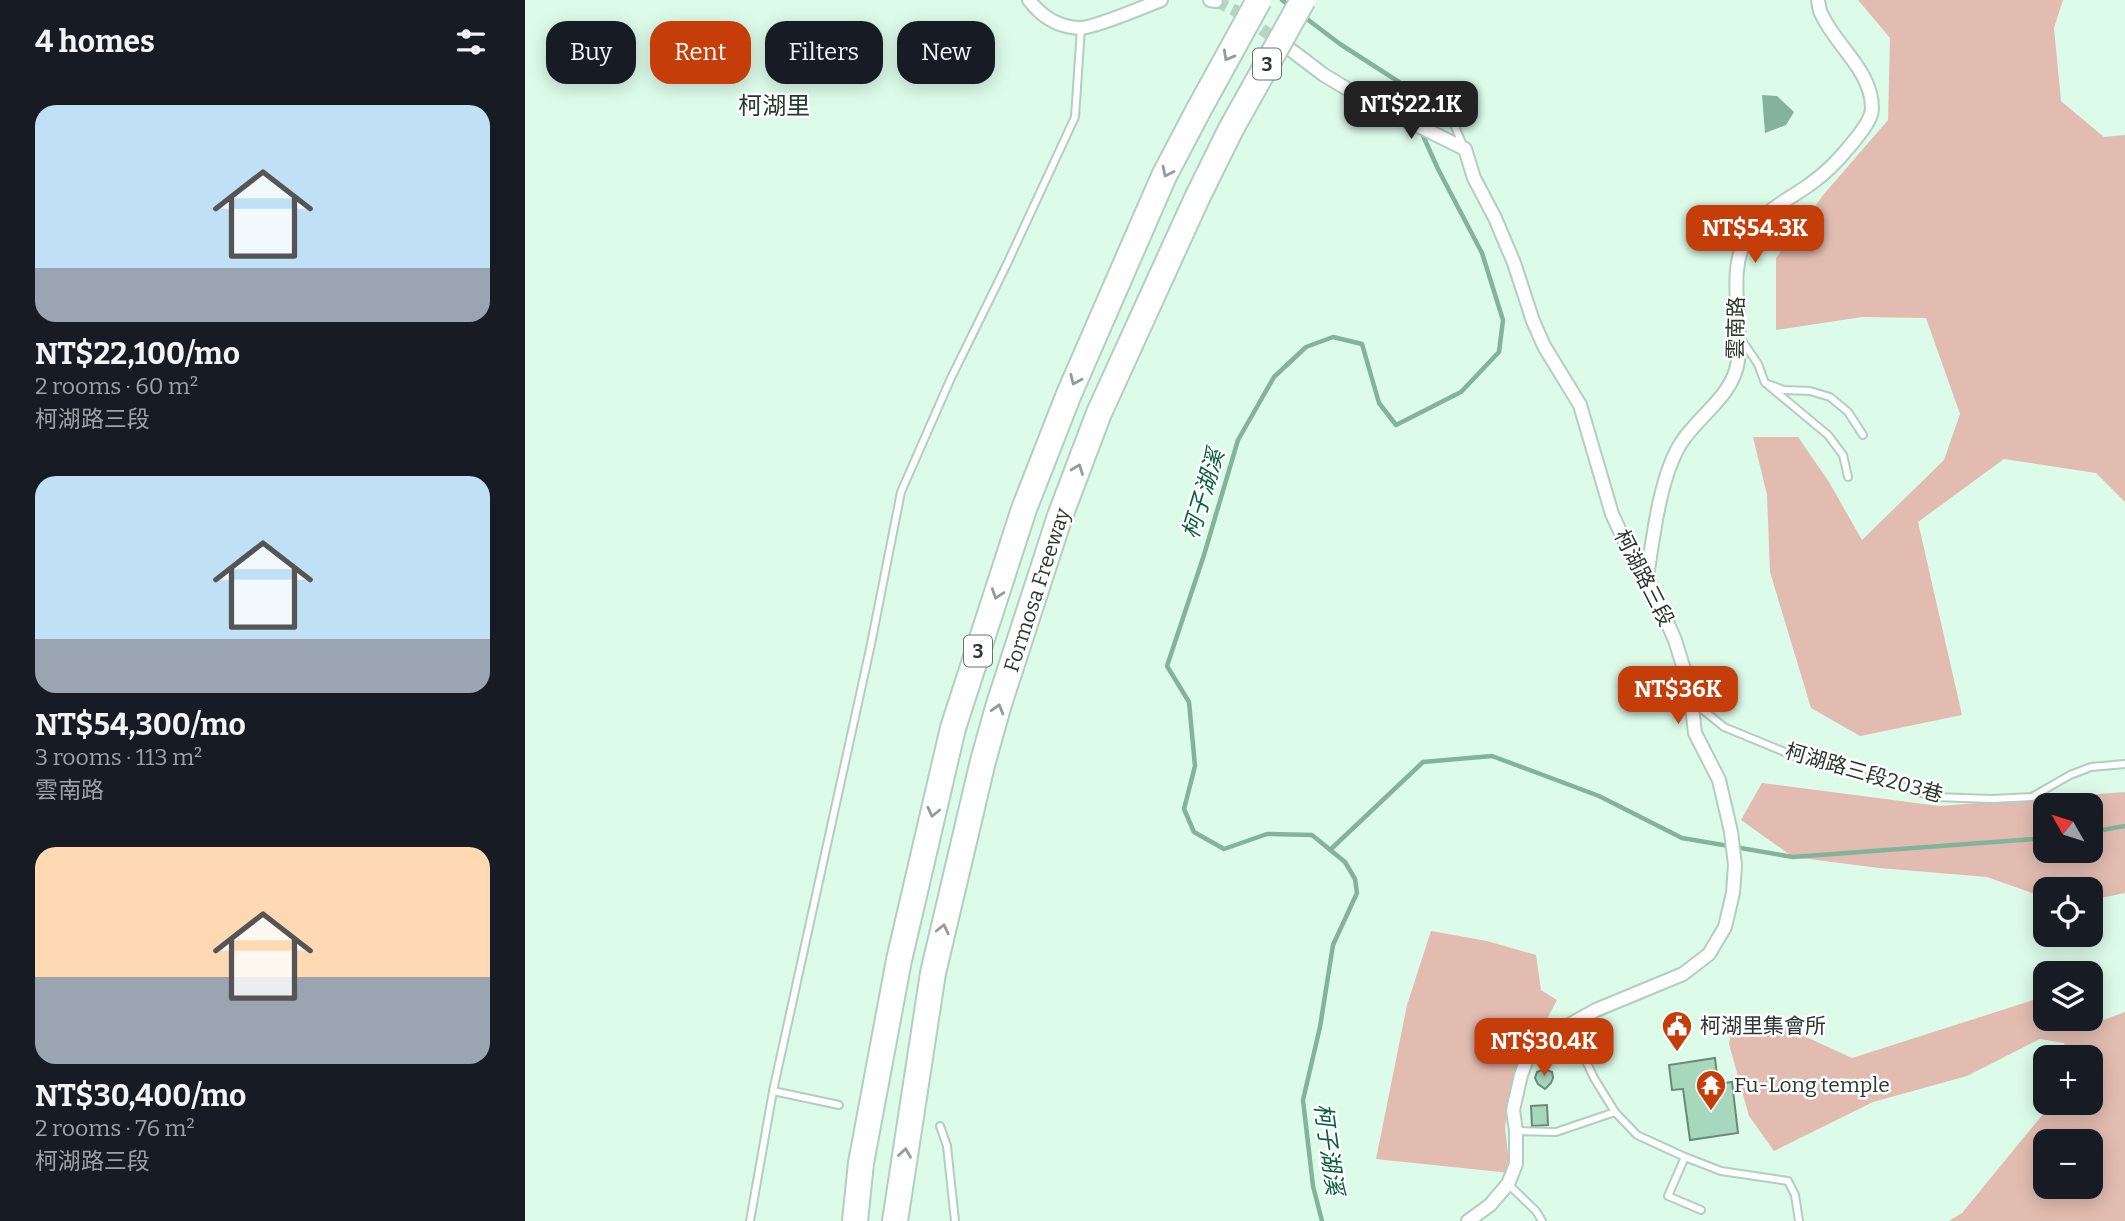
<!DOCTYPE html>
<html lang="en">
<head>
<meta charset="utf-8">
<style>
	:root { --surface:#171b24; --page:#242831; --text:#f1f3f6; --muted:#9ea1a6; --accent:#c53d08 }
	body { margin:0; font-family:Bitter,"Noto Sans TC",serif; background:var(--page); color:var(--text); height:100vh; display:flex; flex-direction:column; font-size:26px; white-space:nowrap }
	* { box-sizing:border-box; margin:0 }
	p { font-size:23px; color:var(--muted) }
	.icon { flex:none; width:38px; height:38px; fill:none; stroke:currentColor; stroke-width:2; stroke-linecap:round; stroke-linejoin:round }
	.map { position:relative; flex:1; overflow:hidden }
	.side { display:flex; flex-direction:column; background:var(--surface); width:525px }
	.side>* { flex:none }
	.hud { position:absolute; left:21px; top:21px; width:665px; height:63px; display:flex; gap:14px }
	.needle { width:46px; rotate:309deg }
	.fabs { position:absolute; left:1508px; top:793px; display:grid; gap:14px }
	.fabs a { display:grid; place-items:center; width:70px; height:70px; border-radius:14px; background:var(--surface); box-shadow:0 4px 18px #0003; font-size:35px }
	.price { position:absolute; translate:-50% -60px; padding:0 16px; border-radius:14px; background:var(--accent); color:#fff; font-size:23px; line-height:46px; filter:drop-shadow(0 2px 4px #0008) }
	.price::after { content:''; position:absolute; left:50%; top:42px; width:21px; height:16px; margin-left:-10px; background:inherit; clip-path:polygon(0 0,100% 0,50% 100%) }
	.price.active { background:#222; color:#fff }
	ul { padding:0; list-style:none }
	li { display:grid; align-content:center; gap:14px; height:371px; padding:0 35px }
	li span { display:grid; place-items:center; height:217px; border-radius:21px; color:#555 }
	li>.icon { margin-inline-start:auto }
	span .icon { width:126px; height:126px; fill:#fffc; stroke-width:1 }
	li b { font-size:30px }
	h2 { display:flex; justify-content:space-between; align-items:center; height:84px; padding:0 35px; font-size:30px }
	.tag { padding:0 24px; border-radius:21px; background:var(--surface); box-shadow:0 4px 18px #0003; font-size:24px; line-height:63px }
	.tag.active { background:var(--accent); color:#fff }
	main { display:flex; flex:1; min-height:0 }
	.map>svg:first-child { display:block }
</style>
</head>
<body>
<main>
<section class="side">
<h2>4 homes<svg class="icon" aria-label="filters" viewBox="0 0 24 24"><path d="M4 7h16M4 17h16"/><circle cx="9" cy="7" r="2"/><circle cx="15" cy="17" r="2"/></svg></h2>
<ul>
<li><span style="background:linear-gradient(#bfe0f5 75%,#9aa5b1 0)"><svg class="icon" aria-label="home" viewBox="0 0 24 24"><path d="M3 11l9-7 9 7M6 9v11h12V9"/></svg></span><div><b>NT$22,100/mo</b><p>2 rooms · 60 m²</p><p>柯湖路三段</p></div></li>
<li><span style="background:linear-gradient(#bfe0f5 75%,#9aa5b1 0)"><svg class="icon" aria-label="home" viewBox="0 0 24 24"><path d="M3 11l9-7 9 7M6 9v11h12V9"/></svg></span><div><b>NT$54,300/mo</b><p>3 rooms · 113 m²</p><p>雲南路</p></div></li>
<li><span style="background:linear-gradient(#ffd9b3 60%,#9aa5b1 0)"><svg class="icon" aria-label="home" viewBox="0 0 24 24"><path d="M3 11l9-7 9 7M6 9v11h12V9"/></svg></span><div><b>NT$30,400/mo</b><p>2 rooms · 76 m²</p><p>柯湖路三段</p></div></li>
</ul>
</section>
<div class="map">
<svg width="1600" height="1221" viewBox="0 0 1600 1221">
	<rect width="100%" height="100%" fill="#dcfbe9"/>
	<path fill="#e2bcb1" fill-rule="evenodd" d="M1333,0H1538L1529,28L1536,101L1579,137L1600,135V502L1571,473L1479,459L1393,522L1437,715L1335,736L1286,708L1245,572L1242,495L1228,437H1273L1304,482L1337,540L1419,460L1435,414L1401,318L1337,317L1251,330V258L1299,194L1363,120L1365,38Z
		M1237,783L1414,806L1600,792V893L1566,900V889H1521V898L1462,877L1354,868L1268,857L1216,820ZM1521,805H1566V850H1521Z
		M906,931L962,941L1011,955L1016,990L1032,1000L986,1088L980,1128L985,1173L851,1159L882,1005Z
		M1521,996V1018L1553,1019L1562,1026L1600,1012V1221H1424L1437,1213L1527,1103L1566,1102V1057H1542L1539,1043L1515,1039L1442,1076L1348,1102L1249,1151L1224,1116L1204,1044L1209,1015L1242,1019L1327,1058ZM1566,1141V1186H1521V1141Z"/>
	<path fill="#83b399" d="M1237,95L1252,96L1269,112L1261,125L1240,133Z"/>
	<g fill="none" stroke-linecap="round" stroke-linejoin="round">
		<path stroke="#83b399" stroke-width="4.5" d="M757,0L766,7
			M778,16L815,44L874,82L891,121
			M1566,832L1600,826
			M805,850L898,762L967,756L1074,796L1157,838L1268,857L1521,838
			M797,1221L788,1186L778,1100L795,1027L808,945L832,893L830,879L820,862L787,835L742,834L699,849L669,832L659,809L670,766L664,702L642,666L679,555L713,440L749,377L781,347L808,337L837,344L854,403L871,425L936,392L974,352L978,320L957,253L913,169L895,129"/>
	</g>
	<path fill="#a6d8bd" stroke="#6c8879" stroke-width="2" d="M1190,1058L1193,1084L1207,1082L1213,1133L1165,1140L1158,1089L1147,1090L1144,1065Z
		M1019,1069L1027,1072L1028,1078L1026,1083L1020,1089L1013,1084L1010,1078L1012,1072Z
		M1022,1105L1023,1125L1007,1126L1006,1106Z"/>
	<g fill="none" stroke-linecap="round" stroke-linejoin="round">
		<path stroke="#b9d4c4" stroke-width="12" stroke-dasharray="12 6" stroke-linecap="butt" d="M691,1L709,10L758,44"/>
		<g stroke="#b1cfbe" stroke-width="10">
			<path id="lane" d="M926,117L939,148
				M1216,339L1233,364L1240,383L1259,390L1285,391L1305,397L1323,412L1338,435
				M1244,386L1303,435L1318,455L1323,477
				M1167,701L1199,727L1284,762L1337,767L1380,788L1409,797L1467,799L1507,797L1545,775L1566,767L1600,764
				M1044,1025L1069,1078L1090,1112L1112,1135L1160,1157L1196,1171L1263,1181L1270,1195L1274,1221
				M248,1091L314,1105
				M415,1126L422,1146L430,1221
				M991,1131L1031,1132L1090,1112
				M1160,1157L1143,1196L1176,1210
				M983,1184L1011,1211L1017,1221
				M225,1221L248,1091L346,644L376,492L426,378L481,266L550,117L556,28"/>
		</g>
		<g stroke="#b1cfbe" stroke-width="16">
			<path id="street" d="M504,0C516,16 533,27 554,28C567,29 621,6 636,0
				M685,0L691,1
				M766,50L799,75L839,99L940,149L949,178L970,218L989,263L1008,321L1019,346L1055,405L1087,514L1100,542L1122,577L1150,640L1165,689L1170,733L1194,780L1206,832L1210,865L1208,893L1200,927L1184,954L1158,974L1071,1010L1044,1025L1021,1040L1002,1059L996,1075L988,1110L991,1131V1164L983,1184L965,1205L943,1221
				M1122,577C1128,538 1135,476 1156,443C1174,415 1208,396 1213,361C1219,320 1200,273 1223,235C1236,212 1263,200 1284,185C1304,171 1318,155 1333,136C1339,128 1347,118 1347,108C1347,71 1311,46 1297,15C1294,11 1294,5 1293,0"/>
		</g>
		<g stroke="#b1cfbe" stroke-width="28">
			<path id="highway" d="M330,1221L336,1163L374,960L428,728L499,509L544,394L639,176L673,111
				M370,1221L408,973L458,761L474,704L535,516L574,413L672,198L706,129"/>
		</g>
		<use href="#lane" stroke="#fff" stroke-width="6"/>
		<use href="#street" stroke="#fff" stroke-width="12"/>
		<use href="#highway" stroke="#fff" stroke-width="24"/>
		<g stroke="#b1cfbe" stroke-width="28" stroke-linecap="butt">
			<path id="highway-bridge" d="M673,111L734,0
				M706,129L778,0"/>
		</g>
		<use href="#highway-bridge" stroke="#fff" stroke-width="24"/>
	</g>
	<defs><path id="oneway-chevron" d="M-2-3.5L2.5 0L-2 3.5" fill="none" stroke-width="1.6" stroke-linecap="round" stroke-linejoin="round" transform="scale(1.75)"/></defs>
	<g stroke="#959b98">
		<use href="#oneway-chevron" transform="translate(703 56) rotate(119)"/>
		<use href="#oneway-chevron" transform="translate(642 172) rotate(116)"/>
		<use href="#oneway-chevron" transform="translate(550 380) rotate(114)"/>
		<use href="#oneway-chevron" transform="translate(553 469) rotate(-69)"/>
		<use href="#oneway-chevron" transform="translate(472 594) rotate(108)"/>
		<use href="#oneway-chevron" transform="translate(473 709) rotate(-74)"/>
		<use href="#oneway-chevron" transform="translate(408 812) rotate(103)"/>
		<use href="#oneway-chevron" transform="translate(418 929) rotate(-77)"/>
		<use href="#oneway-chevron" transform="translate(380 1153) rotate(-82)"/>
	</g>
	<defs>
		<g id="civic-pin" transform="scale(1.575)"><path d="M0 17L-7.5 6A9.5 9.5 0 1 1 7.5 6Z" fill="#c53d08" stroke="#fff"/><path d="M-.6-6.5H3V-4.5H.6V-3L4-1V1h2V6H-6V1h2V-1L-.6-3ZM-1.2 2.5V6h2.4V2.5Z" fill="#fff"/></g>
		<g id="temple-pin" transform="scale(1.575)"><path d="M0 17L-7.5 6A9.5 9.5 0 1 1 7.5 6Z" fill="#c53d08" stroke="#fff"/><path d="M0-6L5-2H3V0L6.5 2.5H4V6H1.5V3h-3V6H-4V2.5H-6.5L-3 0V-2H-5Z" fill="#fff"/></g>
	</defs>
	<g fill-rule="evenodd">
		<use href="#civic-pin" x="1152" y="1026"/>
		<use href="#temple-pin" x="1186" y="1085"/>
	</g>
	<g text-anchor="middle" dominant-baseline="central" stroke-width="5" stroke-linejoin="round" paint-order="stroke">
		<g fill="#fff" stroke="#6b736e" stroke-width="2">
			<rect x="728" y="48.5" width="28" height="31" rx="5"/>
			<rect x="439" y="635.5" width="28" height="31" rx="5"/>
		</g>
		<g font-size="19" font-weight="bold" fill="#2b3730">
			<text x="742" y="64">3</text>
			<text x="453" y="651">3</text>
		</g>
		<g font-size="21" fill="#2b3730" stroke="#fff">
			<text transform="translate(1211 328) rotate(-89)">雲南路</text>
			<text transform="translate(1119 578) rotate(63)">柯湖路三段</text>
			<text transform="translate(512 590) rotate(-72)">Formosa Freeway</text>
			<text transform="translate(1339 773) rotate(16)">柯湖路三段203巷</text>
		</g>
		<g font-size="21" fill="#2b3730" stroke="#fff" text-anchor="start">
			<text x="1175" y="1026">柯湖里集會所</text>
			<text x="1209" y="1085">Fu-Long temple</text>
		</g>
		<g font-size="23" font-style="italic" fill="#06603f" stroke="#fff">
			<text transform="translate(678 494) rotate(-73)">柯子湖溪</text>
			<text transform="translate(804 1149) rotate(82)">柯子湖溪</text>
		</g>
		<g font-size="24" fill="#233c2f" stroke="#fff">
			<text x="249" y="106">柯湖里</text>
		</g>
	</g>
</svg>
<div class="fabs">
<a><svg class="needle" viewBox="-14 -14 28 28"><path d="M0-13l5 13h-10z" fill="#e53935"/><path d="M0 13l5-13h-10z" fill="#9ea1a6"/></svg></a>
<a><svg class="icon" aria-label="locate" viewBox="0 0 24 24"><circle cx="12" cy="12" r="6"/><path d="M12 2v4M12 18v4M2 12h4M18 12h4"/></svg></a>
<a><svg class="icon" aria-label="layers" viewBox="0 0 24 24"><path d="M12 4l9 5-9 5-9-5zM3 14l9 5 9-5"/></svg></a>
<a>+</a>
<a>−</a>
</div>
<b class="price active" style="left:886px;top:141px">NT$22.1K</b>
<b class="price" style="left:1230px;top:265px">NT$54.3K</b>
<b class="price" style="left:1153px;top:726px">NT$36K</b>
<b class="price" style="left:1019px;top:1078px">NT$30.4K</b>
<div class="hud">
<a class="tag">Buy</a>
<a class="tag active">Rent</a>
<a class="tag">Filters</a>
<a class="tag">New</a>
</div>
</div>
</main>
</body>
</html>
